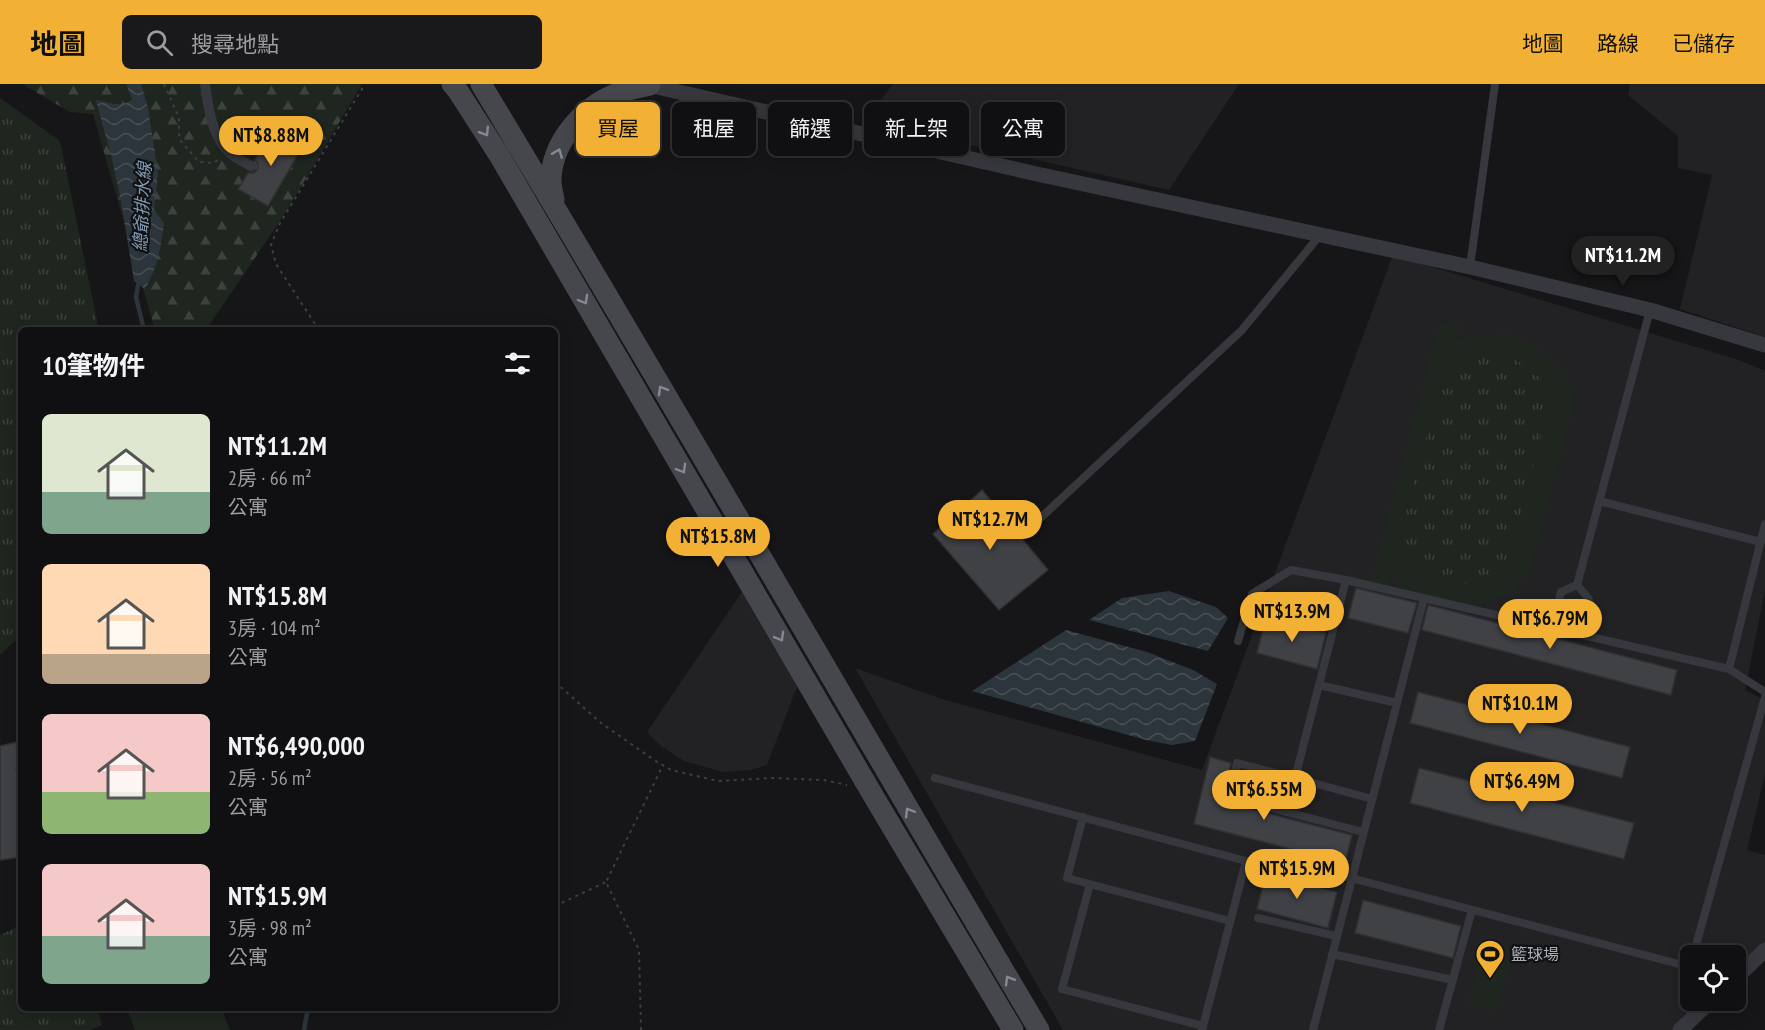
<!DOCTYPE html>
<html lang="zh-TW">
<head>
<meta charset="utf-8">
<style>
	:root { --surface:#101012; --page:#19191b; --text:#f1f3f6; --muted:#9c9d9f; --line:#303032; --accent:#f2b134 }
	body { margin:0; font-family:"PT Sans Narrow","Noto Sans TC",sans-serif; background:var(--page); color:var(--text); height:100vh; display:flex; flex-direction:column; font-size:22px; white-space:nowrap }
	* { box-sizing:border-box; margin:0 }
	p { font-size:20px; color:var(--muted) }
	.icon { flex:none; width:33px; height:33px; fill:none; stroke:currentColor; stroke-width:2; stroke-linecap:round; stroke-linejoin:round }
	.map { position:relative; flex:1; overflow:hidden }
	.side { position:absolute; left:18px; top:243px; width:540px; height:684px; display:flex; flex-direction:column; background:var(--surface); border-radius:9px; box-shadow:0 3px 15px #0003,0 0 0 2px var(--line) }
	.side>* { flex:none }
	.banner { position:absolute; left:576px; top:18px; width:570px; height:54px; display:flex; gap:12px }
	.buttons { position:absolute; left:1680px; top:861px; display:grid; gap:12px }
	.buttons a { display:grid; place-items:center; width:66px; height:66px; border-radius:9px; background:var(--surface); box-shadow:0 3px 15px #0003,0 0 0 2px var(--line); font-size:30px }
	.price { position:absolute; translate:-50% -51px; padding:0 14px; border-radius:21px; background:var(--accent); color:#111; font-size:20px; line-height:39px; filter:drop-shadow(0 2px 3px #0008) }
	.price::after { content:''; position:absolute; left:50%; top:36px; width:18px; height:14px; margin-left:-9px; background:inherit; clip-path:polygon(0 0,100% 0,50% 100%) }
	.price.active { background:#222; color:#fff }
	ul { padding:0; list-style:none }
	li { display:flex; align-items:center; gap:18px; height:150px; padding:0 24px }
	li span { display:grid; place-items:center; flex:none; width:168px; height:120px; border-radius:9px; color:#555 }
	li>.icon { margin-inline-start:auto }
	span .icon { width:72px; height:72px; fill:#fffc; stroke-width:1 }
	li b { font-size:26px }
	h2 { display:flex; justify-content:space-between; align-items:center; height:72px; padding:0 24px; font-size:26px }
	.pill { padding:0 21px; border-radius:9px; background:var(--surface); box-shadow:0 3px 15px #0003,0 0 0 2px var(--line); font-size:21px; line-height:54px }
	.pill.active { background:var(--accent); color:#111 }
	header { display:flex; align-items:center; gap:36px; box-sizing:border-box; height:84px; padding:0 30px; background:var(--accent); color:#111 }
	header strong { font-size:28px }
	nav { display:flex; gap:33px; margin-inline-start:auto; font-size:21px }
	.search { width:420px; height:54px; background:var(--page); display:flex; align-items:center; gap:15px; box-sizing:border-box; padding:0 21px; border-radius:9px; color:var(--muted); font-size:22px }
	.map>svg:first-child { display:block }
</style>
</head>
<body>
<header>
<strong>地圖</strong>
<div class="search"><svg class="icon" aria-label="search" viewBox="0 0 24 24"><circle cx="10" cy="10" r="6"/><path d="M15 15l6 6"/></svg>搜尋地點</div>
<nav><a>地圖</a><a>路線</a><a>已儲存</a></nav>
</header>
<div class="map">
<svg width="1765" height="946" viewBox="0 0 1765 946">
	<defs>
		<pattern id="grass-tufts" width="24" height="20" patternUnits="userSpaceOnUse" patternTransform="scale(1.5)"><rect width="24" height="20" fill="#1e261f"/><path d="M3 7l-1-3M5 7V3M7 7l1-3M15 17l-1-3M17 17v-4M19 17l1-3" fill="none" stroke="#3c433d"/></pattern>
		<pattern id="forest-firs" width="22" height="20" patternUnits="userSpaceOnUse" patternTransform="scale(1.5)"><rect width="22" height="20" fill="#1e261f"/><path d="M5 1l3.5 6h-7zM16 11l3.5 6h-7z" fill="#3c433d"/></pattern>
		<pattern id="water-waves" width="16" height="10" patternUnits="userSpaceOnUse" patternTransform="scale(1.5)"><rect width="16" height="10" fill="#2c353c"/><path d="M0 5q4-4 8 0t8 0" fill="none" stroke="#485056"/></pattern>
	</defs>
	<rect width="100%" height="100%" fill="#161618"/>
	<path fill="#222225" d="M893,0H1239L1169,106L865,37Z
		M1630,0H1765V253L1680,225L1712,91L1678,84V52L1628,11Z
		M1393,171L1739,276L1765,287V506L1745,606L1765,616V690L1747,766L1765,771V862L1736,890V872H1690V916L1708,917L1677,946H1063L855,584L945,616L1202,686Z
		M750,496L803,587L767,681L751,686L723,688L684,677L661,662L647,648Z"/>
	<path fill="url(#grass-tufts)" d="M0,14L60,57L99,246H21V551L0,571Z
		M1483,267C1509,270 1519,276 1538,292C1542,296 1548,301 1550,306C1551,310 1550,316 1550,320L1508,478C1502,486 1496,493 1487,497C1462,506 1425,496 1409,474C1403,465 1402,454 1401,443L1444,288C1456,277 1467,270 1483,267Z
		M21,841V924H97L102,941L91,946H0V851Z"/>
	<path fill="url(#forest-firs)" d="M22,0H362L286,128L206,246H155L93,30L70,28Z"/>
	<path fill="#1e261f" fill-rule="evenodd" d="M1440,237L1461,243L1455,256L1472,252L1515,250L1536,264L1564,286L1570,304L1574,320L1531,485L1515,508L1486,520L1446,521L1416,510L1392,490L1387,510L1369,505ZM1483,267C1509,270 1519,276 1538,292C1542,296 1548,301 1550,306C1551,310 1550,316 1550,320L1508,478C1502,486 1496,493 1487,497C1462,506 1425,496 1409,474C1403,464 1402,454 1401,443L1444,288C1456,277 1467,270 1483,267Z
		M1482,864L1512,872L1497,928L1468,921Z
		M127,924H221L230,946H135Z"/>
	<path fill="url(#water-waves)" d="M126,0H141L148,24L158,89L154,126L164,139C161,163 157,185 145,205L134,197L121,117L111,71L96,16C108,18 122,25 132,15Z
		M1169,507L1216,523L1228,534L1208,567L1089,536L1122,514Z
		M1066,546L1147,568L1193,586L1217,600L1195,657L1172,661L1146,656L972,607Z"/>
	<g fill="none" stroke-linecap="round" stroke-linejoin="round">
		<path stroke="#2c353c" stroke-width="4.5" d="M139,196L136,213L144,246
			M304,946L308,924"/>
	</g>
	<path fill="#404145" stroke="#303034" stroke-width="1.5" d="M273,45L303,62L268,122L238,105L248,89H254L258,85V79L255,76Z
		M982,406L1048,486L999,526L933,450Z
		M1356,504L1417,519L1408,549L1348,534Z
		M1428,521L1677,586L1671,611L1422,546Z
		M1266,533L1326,549L1317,585L1257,569Z
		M1418,608L1630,663L1622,694L1410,639Z
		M17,658L21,671V683L16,685L21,704V773L0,776V662Z
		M1210,673L1231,679L1223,712V715L1227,719L1352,751L1345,779L1194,740Z
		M1419,684L1634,739L1624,775L1410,719Z
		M1266,789L1337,808L1328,844L1257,825Z
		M1363,816L1461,842L1453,874L1355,849Z"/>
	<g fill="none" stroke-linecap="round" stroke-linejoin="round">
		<path stroke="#3d3f44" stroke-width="2" stroke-dasharray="3 4.5" stroke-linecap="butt" d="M164,0L179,34V55L199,78L213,79L218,76
			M319,246L276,180L271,161L279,141L365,0
			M555,598L601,639L654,676L671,686L718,697L773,694L824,696L847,701
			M555,822L606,798
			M641,946L639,866L606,798L663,681"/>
		<path stroke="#37383d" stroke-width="8" d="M1470,183L1495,0
			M1599,417L1761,458
			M1033,441L1242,246L1320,151
			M1346,496L1295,694L1237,679L1229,713L1363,748
			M1577,501L1650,226
			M1552,544L1561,508L1577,501L1589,515L1586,552
			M1238,557L1252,510L1291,486L1346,496L1729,585L1765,608
			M1729,585L1765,440
			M1319,601L1397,619
			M935,694L1246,777L1351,794L1690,883
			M1295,694L1372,715
			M1083,733L1067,794L1230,837
			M1090,800L1062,905L1203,942
			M1258,834L1336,852
			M1332,870L1453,896
			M1693,872L1765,613
			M1202,946L1246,777
			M1313,946L1424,514
			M1439,946L1472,826"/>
		<path stroke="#37383d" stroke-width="10" d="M205,0C208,23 212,54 231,70C237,75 245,78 251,82"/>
		<path stroke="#37383d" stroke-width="15" d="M644,0L1037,90L1470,183L1650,226L1765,261
			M1736,894L1765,866
			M1680,946L1712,916"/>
		<path stroke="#45474d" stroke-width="21" d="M452,0L458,7L499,71L874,713L1013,946
			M481,0C670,313 852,631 1039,946
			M554,116C553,110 551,103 551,97C551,59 583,22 618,9C628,5 640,4 650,1"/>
	</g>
	<defs><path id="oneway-chevron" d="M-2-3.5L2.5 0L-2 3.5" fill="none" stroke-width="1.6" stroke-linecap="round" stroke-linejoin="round" transform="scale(1.5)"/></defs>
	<g stroke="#858993">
		<use href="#oneway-chevron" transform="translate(485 48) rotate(58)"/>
		<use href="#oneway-chevron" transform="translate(558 69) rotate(-68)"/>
		<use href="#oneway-chevron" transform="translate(584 216) rotate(60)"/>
		<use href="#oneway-chevron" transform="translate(662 306) rotate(-120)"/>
		<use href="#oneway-chevron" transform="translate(682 385) rotate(60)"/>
		<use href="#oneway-chevron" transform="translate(780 553) rotate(60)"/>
		<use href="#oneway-chevron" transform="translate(909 728) rotate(-121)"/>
		<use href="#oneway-chevron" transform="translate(1009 896) rotate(-121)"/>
	</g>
	<defs>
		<g id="stadium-pin" transform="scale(1.5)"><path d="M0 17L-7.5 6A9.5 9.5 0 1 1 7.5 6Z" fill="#f2b134" stroke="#111113"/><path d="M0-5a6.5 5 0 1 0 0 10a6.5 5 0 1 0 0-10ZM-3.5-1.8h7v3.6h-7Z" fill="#111"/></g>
	</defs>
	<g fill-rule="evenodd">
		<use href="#stadium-pin" x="1490" y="870"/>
	</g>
	<g text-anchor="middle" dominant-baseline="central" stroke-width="4.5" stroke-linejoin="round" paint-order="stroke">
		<g font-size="16" fill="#a8adb8" stroke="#111113" text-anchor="start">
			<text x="1511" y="870">籃球場</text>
		</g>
		<g font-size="18" font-style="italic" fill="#7f9bb3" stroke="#111113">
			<text transform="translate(142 123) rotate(-87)">總爺排水線</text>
		</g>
	</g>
</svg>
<div class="buttons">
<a><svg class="icon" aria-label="locate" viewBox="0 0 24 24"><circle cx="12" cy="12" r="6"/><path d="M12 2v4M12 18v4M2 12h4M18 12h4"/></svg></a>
</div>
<b class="price" style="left:271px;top:83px">NT$8.88M</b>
<b class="price active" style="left:1623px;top:203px">NT$11.2M</b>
<b class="price" style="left:990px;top:467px">NT$12.7M</b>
<b class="price" style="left:718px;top:484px">NT$15.8M</b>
<b class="price" style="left:1292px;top:559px">NT$13.9M</b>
<b class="price" style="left:1550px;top:566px">NT$6.79M</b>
<b class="price" style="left:1520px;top:651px">NT$10.1M</b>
<b class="price" style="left:1522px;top:729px">NT$6.49M</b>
<b class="price" style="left:1264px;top:737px">NT$6.55M</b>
<b class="price" style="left:1297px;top:816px">NT$15.9M</b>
<div class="banner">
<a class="pill active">買屋</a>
<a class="pill">租屋</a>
<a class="pill">篩選</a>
<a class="pill">新上架</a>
<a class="pill">公寓</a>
</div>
<section class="side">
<h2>10筆物件<svg class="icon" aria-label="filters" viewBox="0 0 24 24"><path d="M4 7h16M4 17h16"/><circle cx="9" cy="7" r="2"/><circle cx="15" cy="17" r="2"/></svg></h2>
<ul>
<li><span style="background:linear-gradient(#dfe7d0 65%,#7fa58c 0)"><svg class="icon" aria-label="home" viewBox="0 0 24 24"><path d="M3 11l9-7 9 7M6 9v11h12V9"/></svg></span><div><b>NT$11.2M</b><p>2房 · 66 m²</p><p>公寓</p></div></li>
<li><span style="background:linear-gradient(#ffd9b3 75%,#b9a48a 0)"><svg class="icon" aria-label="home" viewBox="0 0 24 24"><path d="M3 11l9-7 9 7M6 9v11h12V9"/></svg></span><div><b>NT$15.8M</b><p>3房 · 104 m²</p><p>公寓</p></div></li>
<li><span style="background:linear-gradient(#f6c9c9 65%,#8fb573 0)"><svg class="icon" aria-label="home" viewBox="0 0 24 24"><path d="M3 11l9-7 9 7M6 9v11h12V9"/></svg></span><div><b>NT$6,490,000</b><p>2房 · 56 m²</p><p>公寓</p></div></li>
<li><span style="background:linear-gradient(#f6c9c9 60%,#7fa58c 0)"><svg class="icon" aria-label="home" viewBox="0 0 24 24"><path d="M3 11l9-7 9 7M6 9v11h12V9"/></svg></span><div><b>NT$15.9M</b><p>3房 · 98 m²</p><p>公寓</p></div></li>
</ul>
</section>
</div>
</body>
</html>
